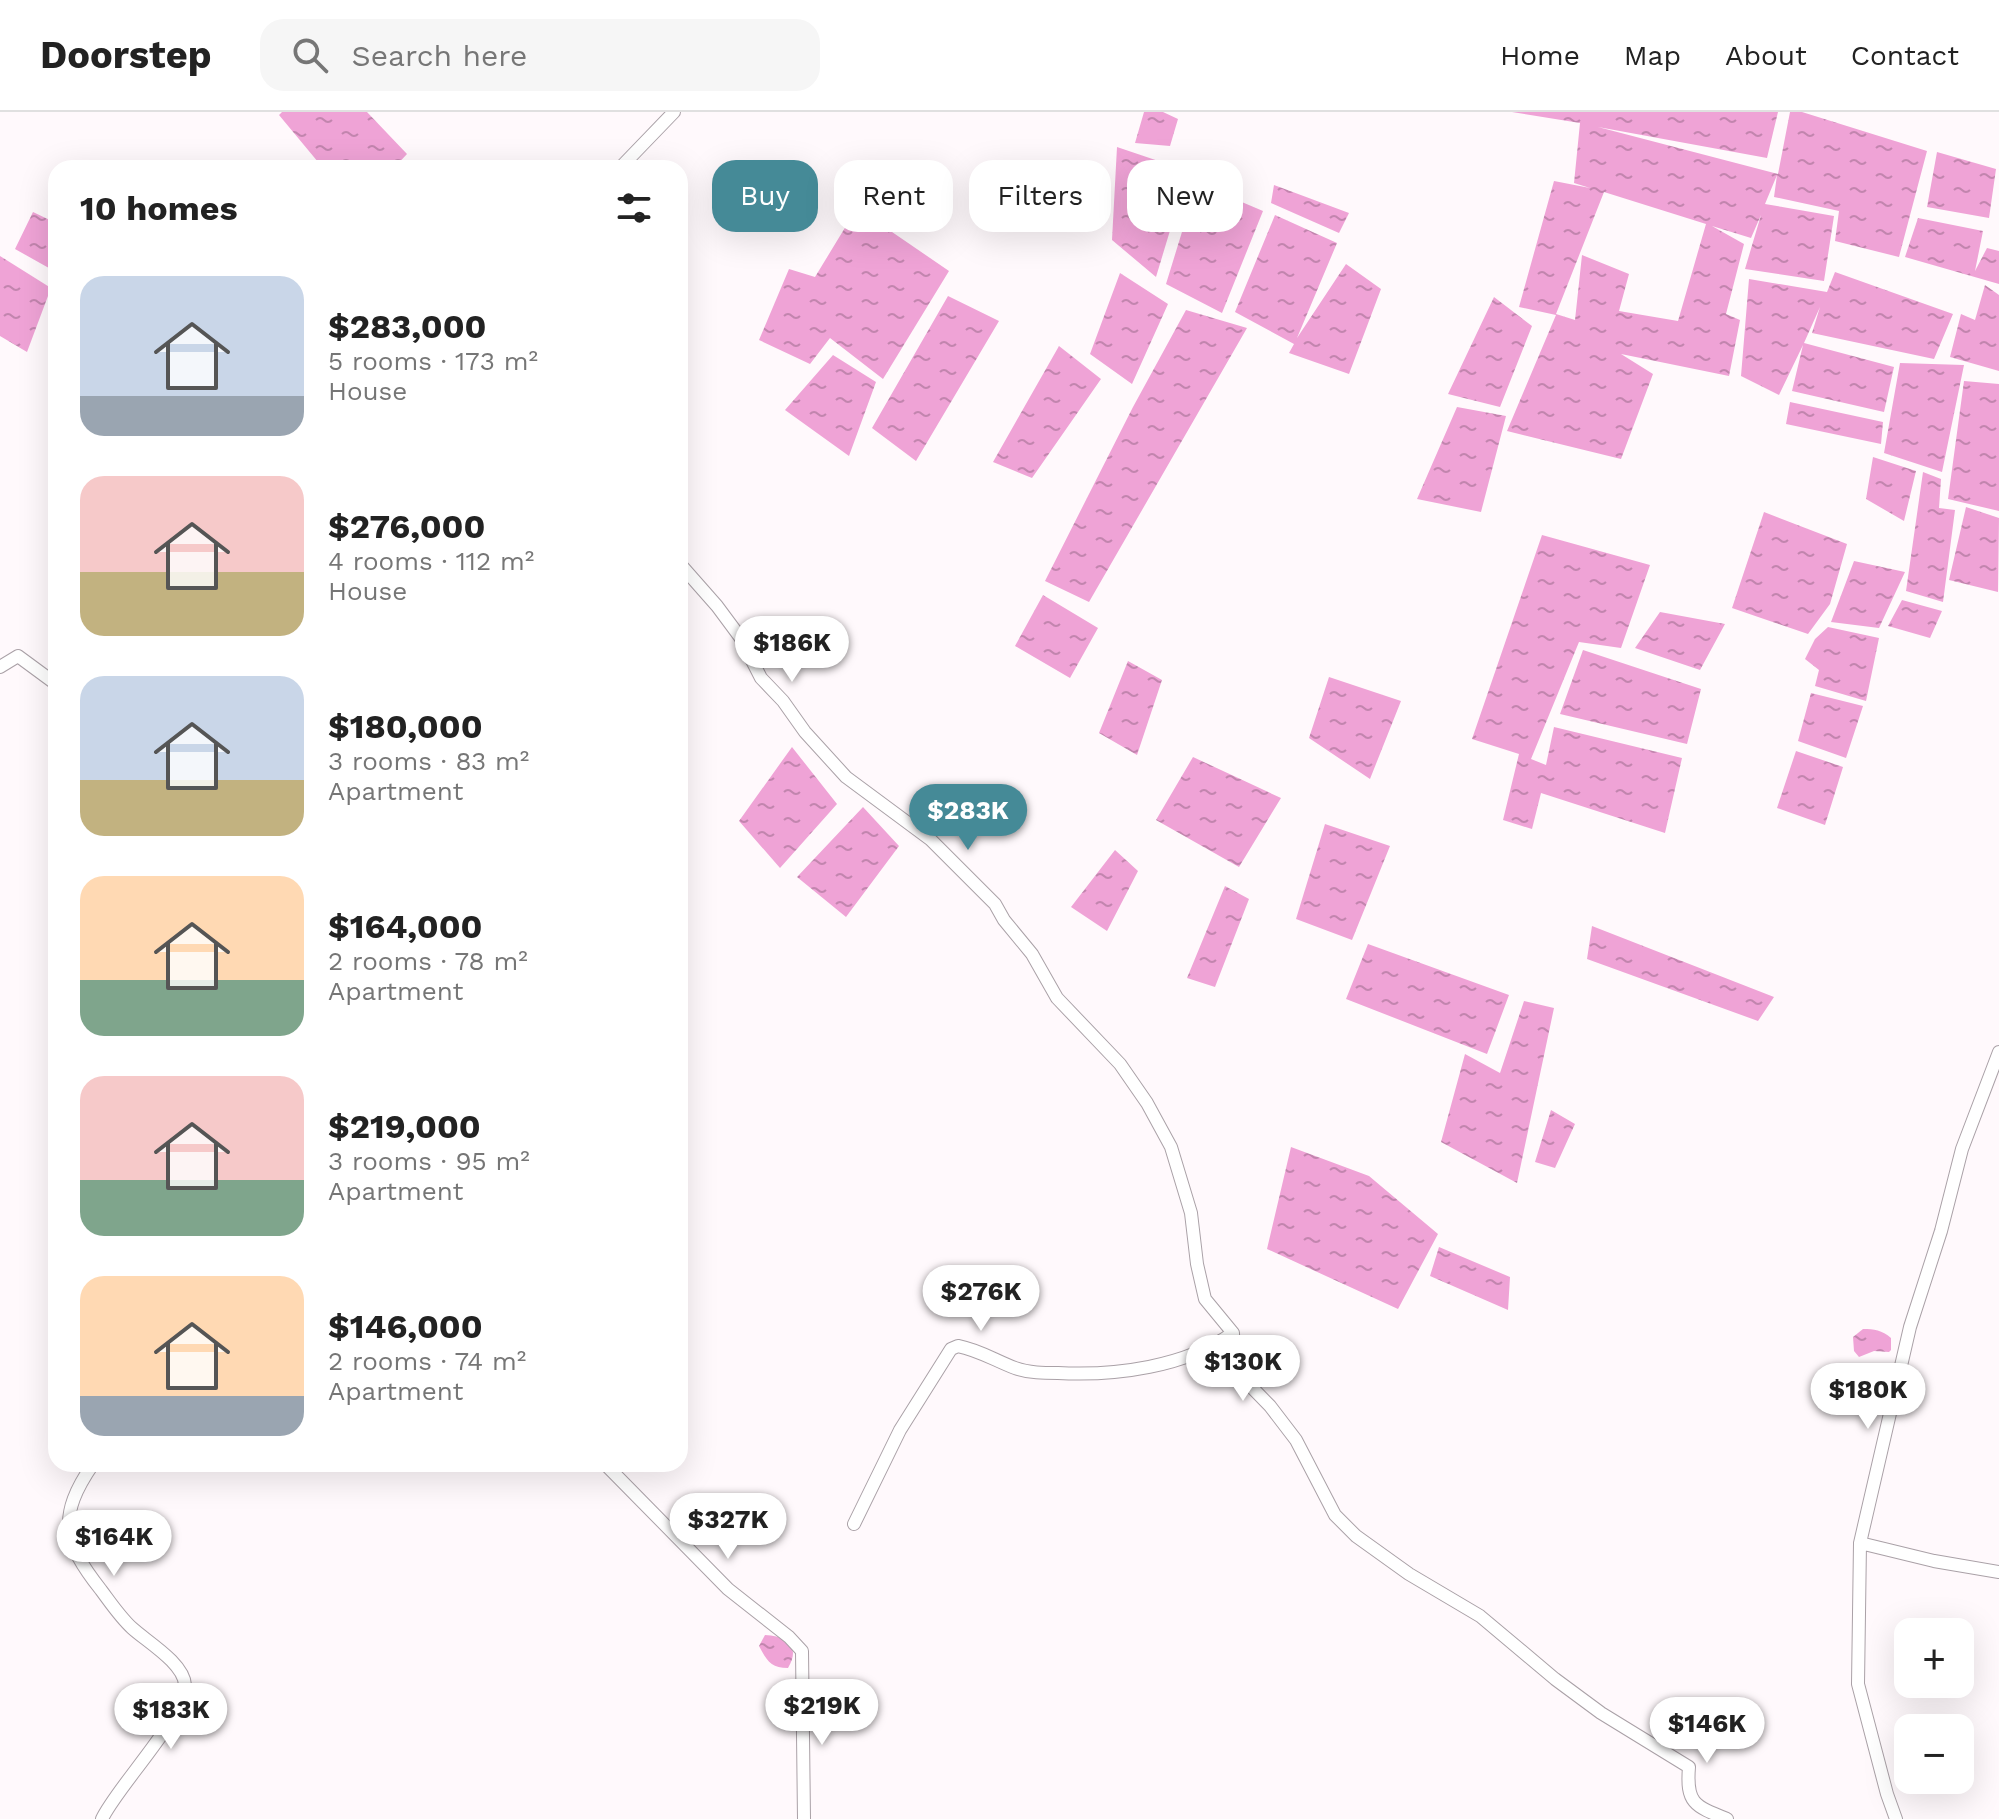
<!DOCTYPE html>
<html lang="en">
<head>
<meta charset="utf-8">
<style>
	:root { --surface:#fff; --page:#f6f6f6; --text:#222; --muted:#767676; --line:#e0e0e0; --accent:#458a97 }
	body { margin:0; font-family:"Work Sans",sans-serif; background:var(--page); color:var(--text); height:100vh; display:flex; flex-direction:column; font-size:30px; white-space:nowrap }
	* { box-sizing:border-box; margin:0 }
	p { font-size:26px; color:var(--muted) }
	.icon { flex:none; width:44px; height:44px; fill:none; stroke:currentColor; stroke-width:2; stroke-linecap:round; stroke-linejoin:round }
	.map { position:relative; flex:1; overflow:hidden }
	.side { position:absolute; left:48px; top:48px; width:640px; height:1312px; display:flex; flex-direction:column; background:var(--surface); border-radius:24px; box-shadow:0 8px 32px #0002 }
	.side>* { flex:none }
	.guide { position:absolute; left:712px; top:48px; width:760px; height:72px; display:flex; gap:16px }
	.fabs { position:absolute; left:1894px; top:1506px; display:grid; gap:16px }
	.fabs a { display:grid; place-items:center; width:80px; height:80px; border-radius:16px; background:var(--surface); box-shadow:0 8px 32px #0002; font-size:40px }
	.price { position:absolute; translate:-50% -68px; padding:0 18px; border-radius:28px; background:#fff; color:#222; font-size:26px; line-height:52px; filter:drop-shadow(0 2px 4px #0008) }
	.price::after { content:''; position:absolute; left:50%; top:48px; width:24px; height:18px; margin-left:-12px; background:inherit; clip-path:polygon(0 0,100% 0,50% 100%) }
	.price.current { background:var(--accent); color:#fff }
	ul { padding:0; list-style:none }
	li { display:flex; align-items:center; gap:24px; height:200px; padding:0 32px }
	li span { display:grid; place-items:center; flex:none; width:224px; height:160px; border-radius:24px; color:#555 }
	li>.icon { margin-inline-start:auto }
	span .icon { width:96px; height:96px; fill:#fffc; stroke-width:1 }
	li b { font-size:34px }
	h2 { display:flex; justify-content:space-between; align-items:center; height:96px; padding:0 32px; font-size:34px }
	.tag { padding:0 28px; border-radius:24px; background:var(--surface); box-shadow:0 8px 32px #0002; font-size:28px; line-height:72px }
	.tag.current { background:var(--accent); color:#fff }
	header { display:flex; align-items:center; gap:48px; box-sizing:border-box; height:112px; padding:0 40px; background:var(--surface); border-bottom:2px solid var(--line) }
	header strong { font-size:38px }
	nav { display:flex; gap:44px; margin-inline-start:auto; font-size:28px }
	.search { width:560px; height:72px; background:var(--page); display:flex; align-items:center; gap:20px; box-sizing:border-box; padding:0 28px; border-radius:24px; color:var(--muted); font-size:30px }
	.map>svg:first-child { display:block }
</style>
</head>
<body>
<header>
<strong>Doorstep</strong>
<div class="search"><svg class="icon" aria-label="search" viewBox="0 0 24 24"><circle cx="10" cy="10" r="6"/><path d="M15 15l6 6"/></svg>Search here</div>
<nav><a>Home</a><a>Map</a><a>About</a><a>Contact</a></nav>
</header>
<div class="map">
<svg width="1999" height="1707" viewBox="0 0 1999 1707">
	<defs>
		<pattern id="water-ripples" width="26" height="14" patternUnits="userSpaceOnUse" patternTransform="scale(2)"><rect width="26" height="14" fill="#efa3d6"/><path d="M2 4q2-2 4 0t4 0M15 11q2-2 4 0t4 0" fill="none" stroke="#c285ae"/></pattern>
	</defs>
	<rect width="100%" height="100%" fill="#fff9fc"/>
	<path fill="url(#water-ripples)" fill-rule="evenodd" d="M282,0H367L407,42L394,56H323L279,3Z
		M1144,0H1163L1178,7L1170,34L1135,31Z
		M1512,0H1778L1767,46L1598,15L1778,62L1790,0H1802L1927,39L1899,145L1835,129L1839,99L1774,85L1777,63L1765,92L1834,104L1824,169L1745,157L1761,103L1751,126L1712,114L1744,132L1726,202L1740,208L1729,264L1621,242L1653,262L1621,347L1507,319L1556,203L1519,195L1554,69L1590,76L1574,71L1580,11ZM1604,80L1706,112L1678,209L1619,199L1629,162L1582,143L1575,208L1556,202Z
		M1117,35L1188,59L1156,165L1112,128Z
		M1937,40L1996,57L1989,106L1927,95Z
		M1197,71L1263,99L1222,201L1166,172Z
		M1274,73L1349,101L1339,121L1271,91Z
		M857,96L949,159L883,267L830,226L810,252L759,228L789,157L815,165Z
		M33,100L56,111V160L15,137Z
		M1275,103L1337,131L1297,226L1346,152L1381,177L1349,262L1289,241L1294,232L1235,200Z
		M1918,106L1983,119L1975,159L1987,136L1999,139V172L1905,145Z
		M0,144L51,176L27,240L0,224Z
		M1835,160L1953,202L1934,247L1812,221L1820,195L1804,231L1894,255L1884,300L1792,279L1803,233L1779,283L1741,264L1749,167L1827,180Z
		M1120,161L1168,192L1132,272L1090,242Z
		M1985,173L1999,183V259L1950,245L1961,202L1975,208Z
		M948,184L999,209L916,349L872,316Z
		M1494,185L1532,214L1500,295L1448,282Z
		M1186,198L1247,216L1089,490L1045,469L1133,295Z
		M1059,234L1101,267L1032,366L993,350Z
		M833,243L876,270L849,344L785,298Z
		M1900,251L1964,253L1942,360L1884,341Z
		M1964,269L1999,272V399L1948,387Z
		M1790,290L1883,310L1881,332L1786,312Z
		M1457,295L1506,304L1481,400L1417,387Z
		M1873,345L1916,359L1904,409L1866,387Z
		M1923,360L1941,367L1939,396L1955,398L1943,490L1906,479Z
		M1966,395L1999,406L1998,480L1949,468Z
		M1764,400L1847,432L1830,492L1808,522L1732,496Z
		M1542,423L1650,453L1621,536L1579,530L1531,647L1546,653L1554,615L1682,646L1665,721L1541,681L1532,717L1503,708L1519,642L1472,627Z
		M1854,449L1905,460L1879,516L1831,510Z
		M1043,483L1098,516L1070,566L1015,534Z
		M1902,488L1942,499L1930,526L1888,514Z
		M1660,500L1725,512L1700,558L1635,536Z
		M1828,515L1879,526L1866,589L1815,574L1819,558L1805,547L1815,527Z
		M1583,538L1701,577L1687,632L1560,602Z
		M1128,549L1162,568L1137,643L1099,621Z
		M1329,565L1401,589L1370,667L1309,626Z
		M1811,581L1863,594L1846,646L1798,629Z
		M792,635L837,692L780,756L739,709Z
		M1796,639L1843,655L1825,713L1777,696Z
		M1193,645L1281,686L1239,755L1156,708Z
		M863,695L899,734L846,805L797,765Z
		M1325,712L1390,734L1352,828L1296,807Z
		M1115,738L1138,759L1107,819L1071,795Z
		M1225,774L1249,787L1215,875L1187,866Z
		M1592,814L1774,885L1758,909L1587,847Z
		M1368,832L1509,883L1487,942L1346,887Z
		M1524,889L1554,896L1517,1071L1441,1030L1465,942L1500,961Z
		M1551,998L1575,1012L1555,1056L1535,1050Z
		M1291,1035L1369,1064L1438,1122L1398,1197L1267,1137Z
		M1439,1135L1510,1165L1508,1198L1430,1164Z
		M1863,1217C1874,1217 1882,1218 1891,1226V1238L1889,1240L1874,1239L1859,1245L1854,1239L1853,1225Z
		M765,1523C787,1524 801,1534 788,1556C771,1556 767,1549 759,1534Z"/>
	<g fill="none" stroke-linecap="round" stroke-linejoin="round">
		<g stroke="#aaa1a7" stroke-width="14">
			<path id="minor" d="M620,56L674,0
				M680,452L717,494L740,525L761,566L783,589L805,620L846,665L931,728L995,792L1004,808L1032,842L1057,886L1120,952L1147,991L1171,1035L1191,1101L1197,1152L1205,1187L1233,1221L1234,1257L1270,1294L1296,1328L1335,1403L1356,1424L1409,1462L1480,1504L1555,1567L1601,1601L1689,1655C1686,1691 1694,1694 1727,1707
				M0,555L18,544L56,572
				M93,1352C57,1404 63,1430 101,1478C110,1490 120,1505 132,1516C146,1529 184,1551 185,1573C187,1603 116,1676 102,1707
				M605,1352L728,1477L789,1525L802,1539L804,1707
				M854,1412L900,1318L951,1237L958,1234C979,1238 996,1249 1015,1256C1029,1261 1044,1261 1058,1261C1116,1264 1185,1255 1233,1221
				M1860,1431L1934,1449L1999,1460
				M1896,1707L1887,1682L1858,1572L1860,1431L1910,1215L1941,1119L1962,1037L1999,940"/>
		</g>
		<use href="#minor" stroke="#fff" stroke-width="12"/>
	</g>
</svg>
<div class="fabs">
<a>+</a>
<a>−</a>
</div>
<b class="price" style="left:792px;top:572px">$186K</b>
<b class="price current" style="left:968px;top:740px">$283K</b>
<b class="price" style="left:981px;top:1221px">$276K</b>
<b class="price" style="left:1243px;top:1291px">$130K</b>
<b class="price" style="left:1868px;top:1319px">$180K</b>
<b class="price" style="left:728px;top:1449px">$327K</b>
<b class="price" style="left:114px;top:1466px">$164K</b>
<b class="price" style="left:822px;top:1635px">$219K</b>
<b class="price" style="left:171px;top:1639px">$183K</b>
<b class="price" style="left:1707px;top:1653px">$146K</b>
<div class="guide">
<a class="tag current">Buy</a>
<a class="tag">Rent</a>
<a class="tag">Filters</a>
<a class="tag">New</a>
</div>
<section class="side">
<h2>10 homes<svg class="icon" aria-label="filters" viewBox="0 0 24 24"><path d="M4 7h16M4 17h16"/><circle cx="9" cy="7" r="2"/><circle cx="15" cy="17" r="2"/></svg></h2>
<ul>
<li><span style="background:linear-gradient(#c9d6e8 75%,#9aa5b1 0)"><svg class="icon" aria-label="home" viewBox="0 0 24 24"><path d="M3 11l9-7 9 7M6 9v11h12V9"/></svg></span><div><b>$283,000</b><p>5 rooms · 173 m²</p><p>House</p></div></li>
<li><span style="background:linear-gradient(#f6c9c9 60%,#c2b280 0)"><svg class="icon" aria-label="home" viewBox="0 0 24 24"><path d="M3 11l9-7 9 7M6 9v11h12V9"/></svg></span><div><b>$276,000</b><p>4 rooms · 112 m²</p><p>House</p></div></li>
<li><span style="background:linear-gradient(#c9d6e8 65%,#c2b280 0)"><svg class="icon" aria-label="home" viewBox="0 0 24 24"><path d="M3 11l9-7 9 7M6 9v11h12V9"/></svg></span><div><b>$180,000</b><p>3 rooms · 83 m²</p><p>Apartment</p></div></li>
<li><span style="background:linear-gradient(#ffd9b3 65%,#7fa58c 0)"><svg class="icon" aria-label="home" viewBox="0 0 24 24"><path d="M3 11l9-7 9 7M6 9v11h12V9"/></svg></span><div><b>$164,000</b><p>2 rooms · 78 m²</p><p>Apartment</p></div></li>
<li><span style="background:linear-gradient(#f6c9c9 65%,#7fa58c 0)"><svg class="icon" aria-label="home" viewBox="0 0 24 24"><path d="M3 11l9-7 9 7M6 9v11h12V9"/></svg></span><div><b>$219,000</b><p>3 rooms · 95 m²</p><p>Apartment</p></div></li>
<li><span style="background:linear-gradient(#ffd9b3 75%,#9aa5b1 0)"><svg class="icon" aria-label="home" viewBox="0 0 24 24"><path d="M3 11l9-7 9 7M6 9v11h12V9"/></svg></span><div><b>$146,000</b><p>2 rooms · 74 m²</p><p>Apartment</p></div></li>
</ul>
</section>
</div>
</body>
</html>
